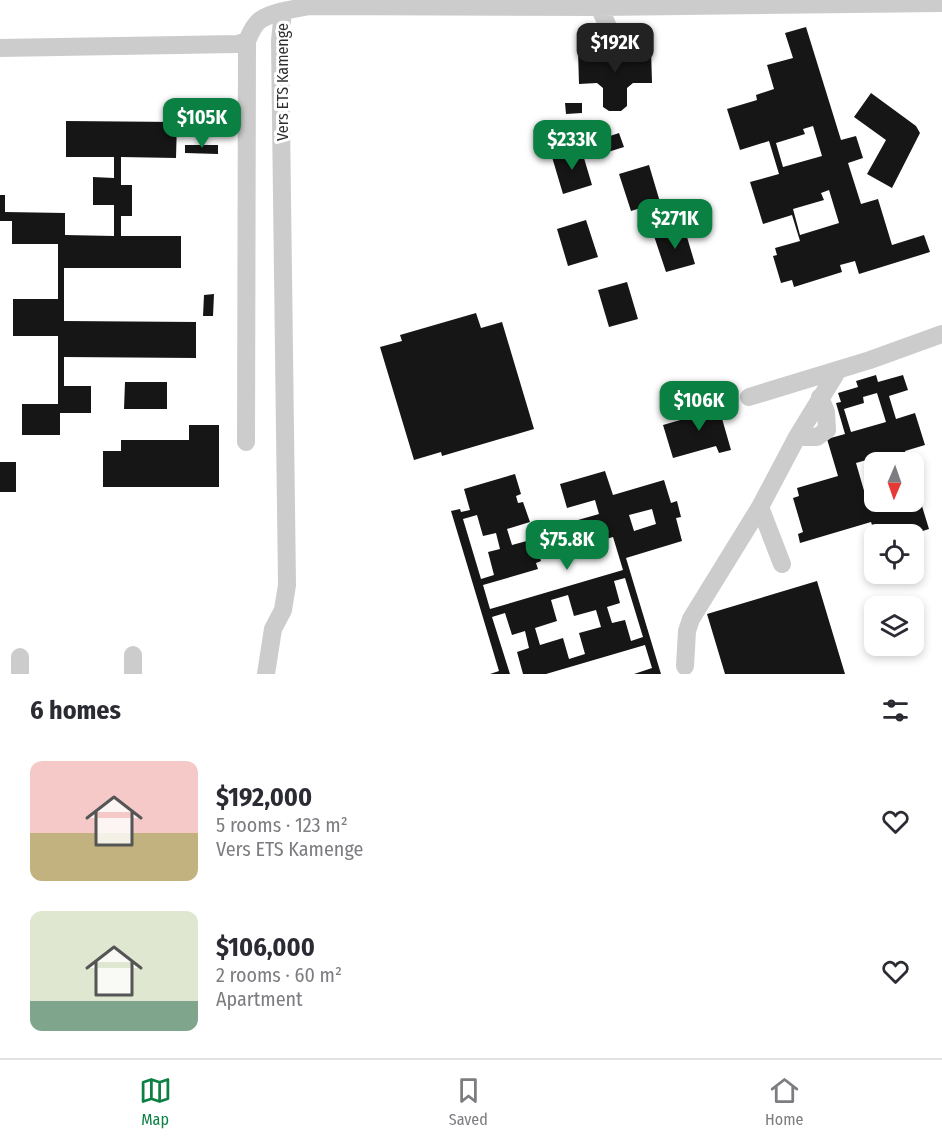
<!DOCTYPE html>
<html lang="en">
<head>
<meta charset="utf-8">
<style>
	:root { --surface:#fff; --page:#f7f7f7; --text:#2b2b33; --muted:#7c7c81; --line:#e1e1e2; --accent:#0b8043 }
	body { margin:0; font-family:"Fira Sans Condensed",sans-serif; background:var(--page); color:var(--text); height:100vh; display:flex; flex-direction:column; font-size:22px; white-space:nowrap }
	* { box-sizing:border-box; margin:0 }
	p { font-size:20px; color:var(--muted) }
	.icon { flex:none; width:33px; height:33px; fill:none; stroke:currentColor; stroke-width:2; stroke-linecap:round; stroke-linejoin:round }
	.map { position:relative; height:674px; overflow:hidden }
	.details { display:flex; flex-direction:column; background:var(--surface); flex:1 }
	.details>* { flex:none }
	.needle { width:39px; rotate:182deg }
	.tools { position:absolute; left:864px; top:452px; display:grid; gap:12px }
	.tools a { display:grid; place-items:center; width:60px; height:60px; border-radius:12px; background:var(--surface); box-shadow:0 3px 9px #0003; font-size:30px }
	.price { position:absolute; translate:-50% -51px; padding:0 14px; border-radius:12px; background:var(--accent); color:#fff; font-size:20px; line-height:39px; filter:drop-shadow(0 2px 3px #0008) }
	.price::after { content:''; position:absolute; left:50%; top:36px; width:18px; height:14px; margin-left:-9px; background:inherit; clip-path:polygon(0 0,100% 0,50% 100%) }
	.price.active { background:#222; color:#fff }
	ul { padding:0; list-style:none }
	li { display:flex; align-items:center; gap:18px; height:150px; padding:0 30px }
	li span { display:grid; place-items:center; flex:none; width:168px; height:120px; border-radius:12px; color:#555 }
	li>.icon { margin-inline-start:auto }
	span .icon { width:72px; height:72px; fill:#fffc; stroke-width:1 }
	li b { font-size:26px }
	h2 { display:flex; justify-content:space-between; align-items:center; height:72px; padding:0 30px; font-size:26px }
	.menu { display:flex; justify-content:space-around; align-items:center; height:84px; border-top:2px solid var(--line); background:var(--surface); font-size:16px; color:var(--muted) }
	.menu a { display:grid; justify-items:center; gap:3px }
	.menu .active { color:var(--accent) }
	.map>svg:first-child { display:block }
</style>
</head>
<body>
<div class="map">
<svg width="942" height="674" viewBox="0 0 942 674">
	<rect width="100%" height="100%" fill="#fff"/>
	<path fill="#161616" fill-rule="evenodd" d="M806,27L841,140L856,136L863,158L848,163L861,204L878,199L892,245L924,235L930,252L859,274L855,261L840,265L842,272L794,287L792,280L781,283L773,256L777,255L775,248L800,241L792,215L763,224L750,182L779,174L769,141L740,150L727,109L757,100L756,95L774,89L767,65L793,58L785,33ZM813,126L822,156L783,167L776,143L805,134L803,129ZM829,190L839,223L800,235L793,209L824,200L821,193Z
		M632,49H651L652,83H633L627,88V106L621,111H609L603,107V88L597,83L579,84L578,50H597V58H608L615,52L624,58L632,57Z
		M871,93L916,126L920,133L892,188L867,174L886,140L854,117Z
		M565,103H582V113L566,114Z
		M66,121L177,122L176,158L121,157V185H132V216H121V236H181V268H64V321L196,322V358L64,357V386H91V413H60V435H22V404H58V336H13V299H58V244H12V221H0V195H5V212L65,213V235L114,236V205H93V177L114,178V157H66Z
		M619,133L624,147L608,152L604,138Z
		M185,145H218V154L185,153Z
		M581,148L592,185L563,194L552,157Z
		M649,165L660,202L631,211L619,174Z
		M586,220L598,257L568,266L557,229Z
		M684,227L695,264L666,272L654,236Z
		M627,282L638,319L609,327L598,290Z
		M214,294L213,316H203L204,295Z
		M476,313L481,328L502,322L534,429L442,456L441,452L414,460L380,347L402,341L400,335Z
		M876,375L878,382L903,375L908,390L889,396L896,419L915,413L925,445L905,451L909,462H893L891,453L856,463L867,501L874,499V501H914V480L929,529L913,534H875L871,522L800,543L798,534L803,532L793,498L799,496L797,488L838,476L827,439L845,434L836,403L841,402L838,393L858,387L856,381ZM877,393L886,422L851,432L844,409L864,403L863,397Z
		M125,382H167V409H124Z
		M721,398L724,407L719,408L731,450L719,453L716,446L673,458L663,425L701,414L699,405Z
		M189,425H219V487H103V451H121V440H189Z
		M0,462H16V492H0Z
		M605,471L613,495L664,480L671,503L677,501L681,517L676,518L682,541L626,558L661,674H634L652,668L645,645L546,674H523L517,652L529,648L525,631L512,635L505,613L492,617L510,674H490L499,671L451,511L460,509L461,512L470,510L464,489L515,474L521,494L516,496L518,503L523,502L530,522L507,529L512,545L534,539L541,561L536,563L538,569L483,585L490,609L623,570L613,537L579,547L571,522L599,514L595,500L567,508L560,484ZM652,509L656,524L634,531L629,515ZM477,515L483,536L496,533L500,549L488,552L494,575L481,579L463,519ZM625,578L643,637L631,641L625,620L612,623L607,607L620,603L614,581ZM568,595L574,616L596,610L601,627L579,633L585,654L569,659L563,638L540,645L535,628L557,621L551,600Z
		M817,581L845,674H725L707,614Z"/>
	<g fill="none" stroke-linecap="round" stroke-linejoin="round">
		<path stroke="#ccc" stroke-width="18" d="M598,39L611,33L599,7
			M0,48L237,44L247,41C256,19 260,18 283,11
			M749,397L870,360L942,334
			M797,437H817L827,430L826,412L820,397
			M246,442L247,41
			M760,507L782,564
			M133,655V674
			M685,666L687,631L691,619L760,507L797,437L838,370
			M20,674V657
			M266,674L273,629L283,610L287,585L280,41L283,11L310,6L599,7L942,3"/>
	</g>
	<g text-anchor="middle" dominant-baseline="central" stroke-width="6" stroke-linejoin="round" paint-order="stroke">
		<g font-size="16" fill="#2f2f2f" stroke="#fff">
			<text transform="translate(282 82) rotate(-90)">Vers ETS Kamenge</text>
		</g>
	</g>
</svg>
<div class="tools">
<a><svg class="needle" viewBox="-14 -14 28 28"><path d="M0-13l5 13h-10z" fill="#e53935"/><path d="M0 13l5-13h-10z" fill="#7c7c81"/></svg></a>
<a><svg class="icon" aria-label="locate" viewBox="0 0 24 24"><circle cx="12" cy="12" r="6"/><path d="M12 2v4M12 18v4M2 12h4M18 12h4"/></svg></a>
<a><svg class="icon" aria-label="layers" viewBox="0 0 24 24"><path d="M12 4l9 5-9 5-9-5zM3 14l9 5 9-5"/></svg></a>
</div>
<b class="price active" style="left:615px;top:74px">$192K</b>
<b class="price" style="left:202px;top:149px">$105K</b>
<b class="price" style="left:572px;top:171px">$233K</b>
<b class="price" style="left:675px;top:250px">$271K</b>
<b class="price" style="left:699px;top:432px">$106K</b>
<b class="price" style="left:567px;top:571px">$75.8K</b>
</div>
<section class="details">
<h2>6 homes<svg class="icon" aria-label="filters" viewBox="0 0 24 24"><path d="M4 7h16M4 17h16"/><circle cx="9" cy="7" r="2"/><circle cx="15" cy="17" r="2"/></svg></h2>
<ul>
<li><span style="background:linear-gradient(#f6c9c9 60%,#c2b280 0)"><svg class="icon" aria-label="home" viewBox="0 0 24 24"><path d="M3 11l9-7 9 7M6 9v11h12V9"/></svg></span><div><b>$192,000</b><p>5 rooms · 123 m²</p><p>Vers ETS Kamenge</p></div><svg class="icon" aria-label="heart" viewBox="0 0 24 24"><path d="M12 20l-8-8c-3-5 5-10 8-4 3-6 11-1 8 4z"/></svg></li>
<li><span style="background:linear-gradient(#dfe7d0 75%,#7fa58c 0)"><svg class="icon" aria-label="home" viewBox="0 0 24 24"><path d="M3 11l9-7 9 7M6 9v11h12V9"/></svg></span><div><b>$106,000</b><p>2 rooms · 60 m²</p><p>Apartment</p></div><svg class="icon" aria-label="heart" viewBox="0 0 24 24"><path d="M12 20l-8-8c-3-5 5-10 8-4 3-6 11-1 8 4z"/></svg></li>
</ul>
</section>
<nav class="menu">
<a class="active"><svg class="icon" aria-label="map" viewBox="0 0 24 24"><path d="M3 6l6-2 6 2 6-2v14l-6 2-6-2-6 2zM9 4v14M15 6v14"/></svg>Map</a>
<a><svg class="icon" aria-label="saved" viewBox="0 0 24 24"><path d="M7 4h10v16l-5-4-5 4z"/></svg>Saved</a>
<a><svg class="icon" aria-label="home" viewBox="0 0 24 24"><path d="M3 11l9-7 9 7M6 9v11h12V9"/></svg>Home</a>
</nav>
</body>
</html>
